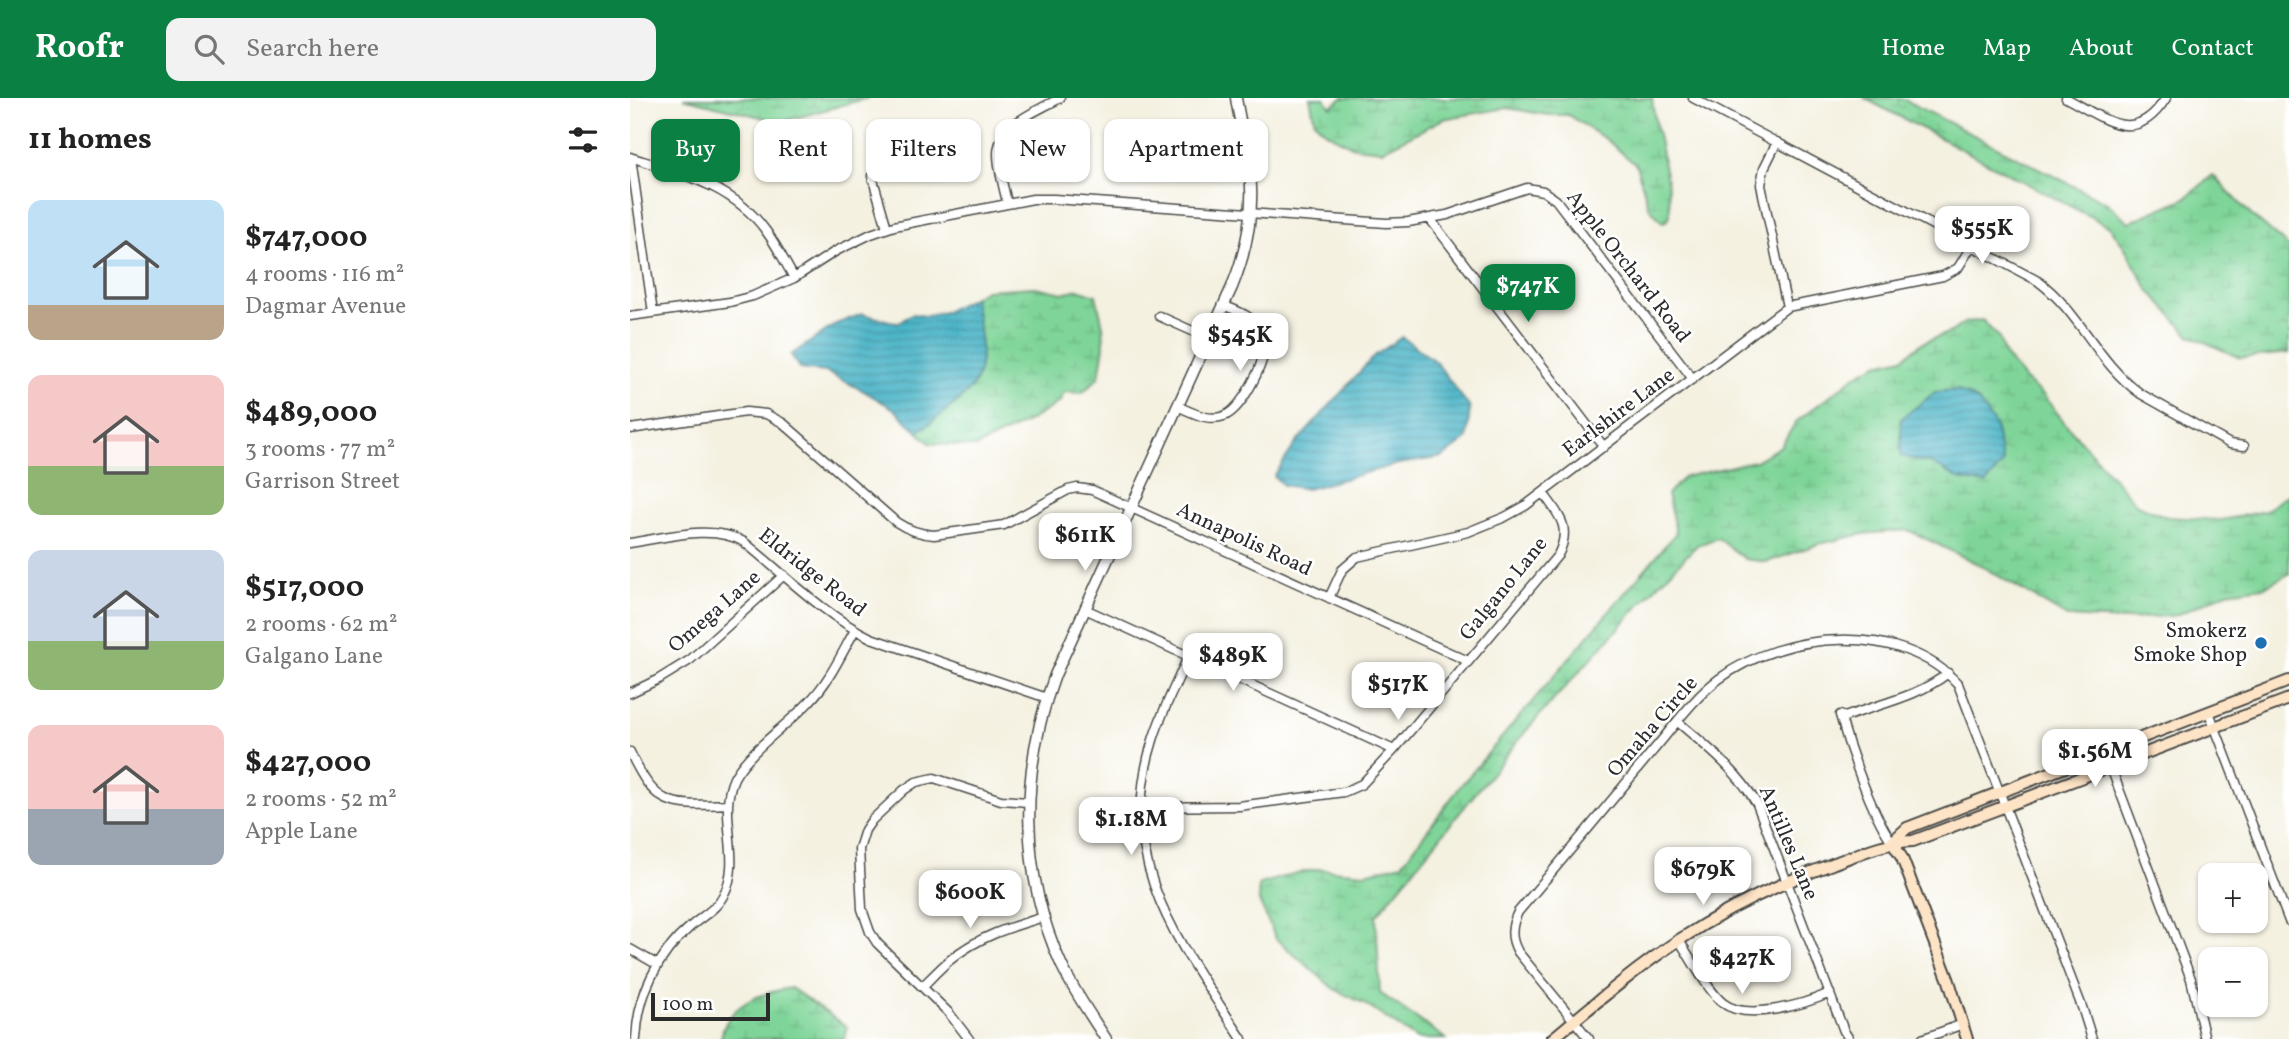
<!DOCTYPE html>
<html lang="en">
<head>
<meta charset="utf-8">
<style>
	:root { --surface:#fff; --page:#f2f2f2; --text:#222; --muted:#767676; --accent:#0b8043 }
	body { margin:0; font-family:Vollkorn,serif; background:var(--page); color:var(--text); height:100vh; display:flex; flex-direction:column; font-size:26px; white-space:nowrap }
	* { box-sizing:border-box; margin:0 }
	p { font-size:23px; color:var(--muted) }
	.icon { flex:none; width:38px; height:38px; fill:none; stroke:currentColor; stroke-width:2; stroke-linecap:round; stroke-linejoin:round }
	.map { position:relative; flex:1; overflow:hidden }
	.sheet { display:flex; flex-direction:column; background:var(--surface); width:630px }
	.sheet>* { flex:none }
	.hud { position:absolute; left:21px; top:21px; width:665px; height:63px; display:flex; gap:14px }
	.tools { position:absolute; left:1568px; top:765px; display:grid; gap:14px }
	.tools a { display:grid; place-items:center; width:70px; height:70px; border-radius:14px; background:var(--surface); box-shadow:0 2px 5px #0004; font-size:35px }
	.scale { position:absolute; left:21px; bottom:18px; width:119px; box-sizing:border-box; padding-left:7px; border:4px solid #2b2b2b; border-top:0; font-size:19px; line-height:24px; white-space:nowrap; color:#2b2b2b; -webkit-text-stroke:5px #fff; paint-order:stroke }
	.price { position:absolute; translate:-50% -60px; padding:0 16px; border-radius:14px; background:#fff; color:#222; font-size:23px; line-height:46px; filter:drop-shadow(0 2px 4px #0008) }
	.price::after { content:''; position:absolute; left:50%; top:42px; width:21px; height:16px; margin-left:-10px; background:inherit; clip-path:polygon(0 0,100% 0,50% 100%) }
	.price.active { background:var(--accent); color:#fff }
	ul { padding:0; list-style:none }
	li { display:flex; align-items:center; gap:21px; height:175px; padding:0 28px }
	li span { display:grid; place-items:center; flex:none; width:196px; height:140px; border-radius:14px; color:#555 }
	li>.icon { margin-inline-start:auto }
	span .icon { width:84px; height:84px; fill:#fffc; stroke-width:1 }
	li b { font-size:30px }
	h2 { display:flex; justify-content:space-between; align-items:center; height:84px; padding:0 28px; font-size:30px }
	.pill { padding:0 24px; border-radius:14px; background:var(--surface); box-shadow:0 2px 5px #0004; font-size:24px; line-height:63px }
	.pill.active { background:var(--accent); color:#fff }
	header { display:flex; align-items:center; gap:42px; box-sizing:border-box; height:98px; padding:0 35px; background:var(--accent); color:#fff }
	header strong { font-size:33px }
	nav { display:flex; gap:38px; margin-inline-start:auto; font-size:24px }
	.search { width:490px; height:63px; background:var(--page); display:flex; align-items:center; gap:18px; box-sizing:border-box; padding:0 24px; border-radius:14px; color:var(--muted); font-size:26px }
	main { display:flex; flex:1; min-height:0 }
	.map>svg:first-child { display:block }
</style>
</head>
<body>
<header>
<strong>Roofr</strong>
<div class="search"><svg class="icon" aria-label="search" viewBox="0 0 24 24"><circle cx="10" cy="10" r="6"/><path d="M15 15l6 6"/></svg>Search here</div>
<nav><a>Home</a><a>Map</a><a>About</a><a>Contact</a></nav>
</header>
<main>
<section class="sheet">
<h2>11 homes<svg class="icon" aria-label="filters" viewBox="0 0 24 24"><path d="M4 7h16M4 17h16"/><circle cx="9" cy="7" r="2"/><circle cx="15" cy="17" r="2"/></svg></h2>
<ul>
<li><span style="background:linear-gradient(#bfe0f5 75%,#b9a48a 0)"><svg class="icon" aria-label="home" viewBox="0 0 24 24"><path d="M3 11l9-7 9 7M6 9v11h12V9"/></svg></span><div><b>$747,000</b><p>4 rooms · 116 m²</p><p>Dagmar Avenue</p></div></li>
<li><span style="background:linear-gradient(#f6c9c9 65%,#8fb573 0)"><svg class="icon" aria-label="home" viewBox="0 0 24 24"><path d="M3 11l9-7 9 7M6 9v11h12V9"/></svg></span><div><b>$489,000</b><p>3 rooms · 77 m²</p><p>Garrison Street</p></div></li>
<li><span style="background:linear-gradient(#c9d6e8 65%,#8fb573 0)"><svg class="icon" aria-label="home" viewBox="0 0 24 24"><path d="M3 11l9-7 9 7M6 9v11h12V9"/></svg></span><div><b>$517,000</b><p>2 rooms · 62 m²</p><p>Galgano Lane</p></div></li>
<li><span style="background:linear-gradient(#f6c9c9 60%,#9aa5b1 0)"><svg class="icon" aria-label="home" viewBox="0 0 24 24"><path d="M3 11l9-7 9 7M6 9v11h12V9"/></svg></span><div><b>$427,000</b><p>2 rooms · 52 m²</p><p>Apple Lane</p></div></li>
</ul>
</section>
<div class="map">
<svg width="1659" height="941" viewBox="0 0 1659 941">
	<defs>
		<pattern id="wetland-marsh" width="20" height="14" patternUnits="userSpaceOnUse" patternTransform="scale(1.75)"><rect width="20" height="14" fill="#7fd599"/><path d="M1 5h8M5 5V1M11 12h8M15 12V8" fill="none" stroke="#6eb784"/></pattern>
		<pattern id="water-rules" width="6" height="5" patternUnits="userSpaceOnUse" patternTransform="scale(1.75)"><rect width="6" height="5" fill="#4ab4c7"/><path d="M0 2.5h6" fill="none" stroke="#3e93a2"/></pattern>
	</defs>
	<rect width="100%" height="100%" fill="#fff"/>
	<filter id="ink" filterUnits="userSpaceOnUse"><feTurbulence type="fractalNoise" baseFrequency=".0143" numOctaves="2"/><feDisplacementMap in="SourceGraphic" scale="14" xChannelSelector="R" yChannelSelector="G"/><feConvolveMatrix kernelMatrix="1 2 1 2 8 2 1 2 1" color-interpolation-filters="sRGB"/></filter>
	<filter id="wash" filterUnits="userSpaceOnUse"><feTurbulence type="fractalNoise" baseFrequency=".00686" numOctaves="4" result="noise"/><feDisplacementMap in="SourceGraphic" scale="28" xChannelSelector="R" yChannelSelector="G"/><feGaussianBlur stdDeviation="1.57" result="paint"/><feColorMatrix in="noise" values="0 0 0 0 0 0 0 0 0 0 0 0 0 0 0 0 0 1.4 0 .05"/><feComposite in="paint" operator="in"/></filter>
	<g filter="url(#wash)">
		<rect width="100%" height="100%" fill="#f4f1e1"/>
		<path fill="url(#wetland-marsh)" stroke="#558062" stroke-width="2" d="M53,0H238L151,24Z
			M680,0H694L701,9L712,0H1022C1026,39 1040,78 1040,118L1036,123L1032,124L1019,109L1006,67L977,42L938,17H918L877,10L829,18L813,21L753,52L724,49L697,35L685,24Z
			M1234,0H1271L1477,105L1499,124L1556,100L1583,77L1620,116L1659,149V255L1610,260L1559,237L1518,191L1495,150L1480,129Z
			M405,189L433,195L448,191L466,197L473,228L474,248L469,279L452,295L434,294L431,303L399,323L346,349L300,345L288,334C302,323 339,298 346,282C357,257 347,225 344,199L356,192Z
			M1352,222L1369,240L1374,256L1395,282L1414,298L1435,325L1507,407L1537,419L1592,422L1635,413L1659,396V476L1634,489L1597,494L1547,517L1490,522L1437,519L1348,466L1278,432L1233,436L1189,446L1137,464L1115,461L1088,440L1067,447L1024,491L900,628L746,818L750,895L816,941H787L733,905L704,891L646,841L629,803L628,787L659,777L689,771L735,775L772,766L832,686L1046,435L1037,396L1054,379L1125,363L1151,348L1166,324L1228,276L1247,266L1273,260L1292,245L1321,234L1334,225Z
			M161,890L217,929L214,941H91C95,907 132,894 161,890Z"/>
		<path fill="url(#water-rules)" stroke="#3a7079" stroke-width="2" d="M344,199C347,225 357,257 346,282C339,298 302,323 288,334L264,311L230,291L196,274L171,271L161,257L206,226L232,216L268,225L282,216L296,218L314,214Z
			M772,239L806,264L840,310L837,341L813,359L768,366L677,391L653,387L644,378L666,345L744,258Z
			M1328,292L1348,303L1365,327L1373,365L1356,386L1329,381L1303,366L1271,358V321L1305,294Z"/>
	</g>
	<g filter="url(#ink)">
		<g fill="none" stroke-linecap="round" stroke-linejoin="round">
			<g stroke="#494946" stroke-width="11">
				<path id="minor" d="M1063,0L1408,183C1451,215 1467,265 1511,296L1600,346L1614,348
					M1436,0C1476,21 1505,49 1536,0
					M1147,44L1134,70L1131,87L1157,209
					M0,59C50,75 104,88 136,133C147,148 155,164 164,180
					M1,60L23,215
					M242,78L257,130
					M377,105C374,89 368,72 368,56C368,26 408,13 430,0
					M800,121L974,349
					M0,218L100,204L123,198L164,180L206,153L241,136L264,128L403,101H424L756,125L778,124L817,117L897,90L913,93L926,102L1063,281
					M529,218L578,240
					M547,308C562,314 577,324 594,318C611,312 633,269 634,251C635,244 633,236 629,230C621,217 607,213 593,207
					M0,331L116,314L136,316L153,325L266,424C278,432 289,436 304,437L374,427L438,392L447,390L462,392L838,563
					M0,445C35,440 82,425 114,444C155,477 194,517 241,540L417,600
					M699,500L712,472L727,459L838,434L875,419L895,408L1157,209L1313,178L1328,170L1342,147
					M455,511L764,652
					M558,559C546,586 532,613 523,642C484,765 549,844 612,941
					M0,595L29,581L60,562L154,477
					M1579,614L1659,823
					M1048,624C1077,649 1107,672 1127,706L1214,933L1219,941
					M0,654C26,710 40,708 98,706
					M1475,654L1561,881L1575,941
					M512,709L609,708L714,694L732,686L764,652L928,457C942,429 929,417 913,395
					M1262,744C1241,714 1220,653 1210,617L1215,619C1249,606 1290,598 1318,575
					M1049,842C1060,859 1078,893 1093,905C1117,924 1175,906 1200,895
					M0,851L28,867
					M292,889C301,880 310,870 320,862C347,839 380,829 414,819
					M6,941C8,897 27,857 60,829C72,818 87,811 94,796C113,760 87,717 104,680C118,653 158,627 179,604C199,584 211,557 225,532
					M339,941L319,915L247,845L240,834L232,811L229,751L235,732L242,722L274,692L286,684L304,680L371,702L398,704
					M959,941L888,854C880,840 881,828 888,814C933,761 977,708 1021,655C1042,631 1063,600 1089,581C1153,533 1271,523 1328,586L1452,909L1462,941
					M1292,941L1333,926"/>
			</g>
			<g stroke="#494946" stroke-width="13">
				<path id="tertiary" d="M476,941C460,917 444,893 432,868C389,775 390,671 425,577L602,189C619,147 626,104 618,59C614,39 609,20 606,0"/>
			</g>
			<g stroke="#494946" stroke-width="14">
				<path id="secondary" d="M1262,744L1277,730L1659,583
					M1262,744L1272,760L1319,883L1337,941
					M922,941C963,907 1004,872 1049,842C1096,811 1148,786 1202,766C1229,756 1254,744 1283,743L1659,601"/>
			</g>
			<use href="#minor" stroke="#fff" stroke-width="8"/>
			<use href="#tertiary" stroke="#fff" stroke-width="10"/>
			<use href="#secondary" stroke="#fee4c6" stroke-width="10"/>
		</g>
	</g>
	<circle fill="#1f6fb2" stroke="#fff" stroke-width="2.5" cx="1631" cy="545" r="7"/>
	<g text-anchor="middle" dominant-baseline="central" stroke-width="5" stroke-linejoin="round" paint-order="stroke">
		<g font-size="21" fill="#2b2b2b" stroke="#fff">
			<text transform="translate(998 169) rotate(52)">Apple Orchard Road</text>
			<text transform="translate(989 315) rotate(-37)">Earlshire Lane</text>
			<text transform="translate(614 442) rotate(25)">Annapolis Road</text>
			<text transform="translate(182 475) rotate(38)">Eldridge Road</text>
			<text transform="translate(874 491) rotate(-51)">Galgano Lane</text>
			<text transform="translate(85 514) rotate(-41)">Omega Lane</text>
			<text transform="translate(1023 629) rotate(-49)">Omaha Circle</text>
			<text transform="translate(1158 745) rotate(67)">Antilles Lane</text>
		</g>
		<g font-size="21" fill="#2b2b2b" stroke="#fff" text-anchor="end">
			<text x="1617" y="533">Smokerz<tspan x="1617" dy="24">Smoke Shop</tspan></text>
		</g>
	</g>
</svg>
<div class="tools">
<a>+</a>
<a>−</a>
</div>
<div class="scale">100 m</div>
<b class="price" style="left:1352px;top:168px">$555K</b>
<b class="price active" style="left:898px;top:226px">$747K</b>
<b class="price" style="left:610px;top:275px">$545K</b>
<b class="price" style="left:455px;top:475px">$611K</b>
<b class="price" style="left:603px;top:595px">$489K</b>
<b class="price" style="left:768px;top:624px">$517K</b>
<b class="price" style="left:1465px;top:691px">$1.56M</b>
<b class="price" style="left:501px;top:759px">$1.18M</b>
<b class="price" style="left:1073px;top:809px">$679K</b>
<b class="price" style="left:340px;top:832px">$600K</b>
<b class="price" style="left:1112px;top:898px">$427K</b>
<div class="hud">
<a class="pill active">Buy</a>
<a class="pill">Rent</a>
<a class="pill">Filters</a>
<a class="pill">New</a>
<a class="pill">Apartment</a>
</div>
</div>
</main>
</body>
</html>
